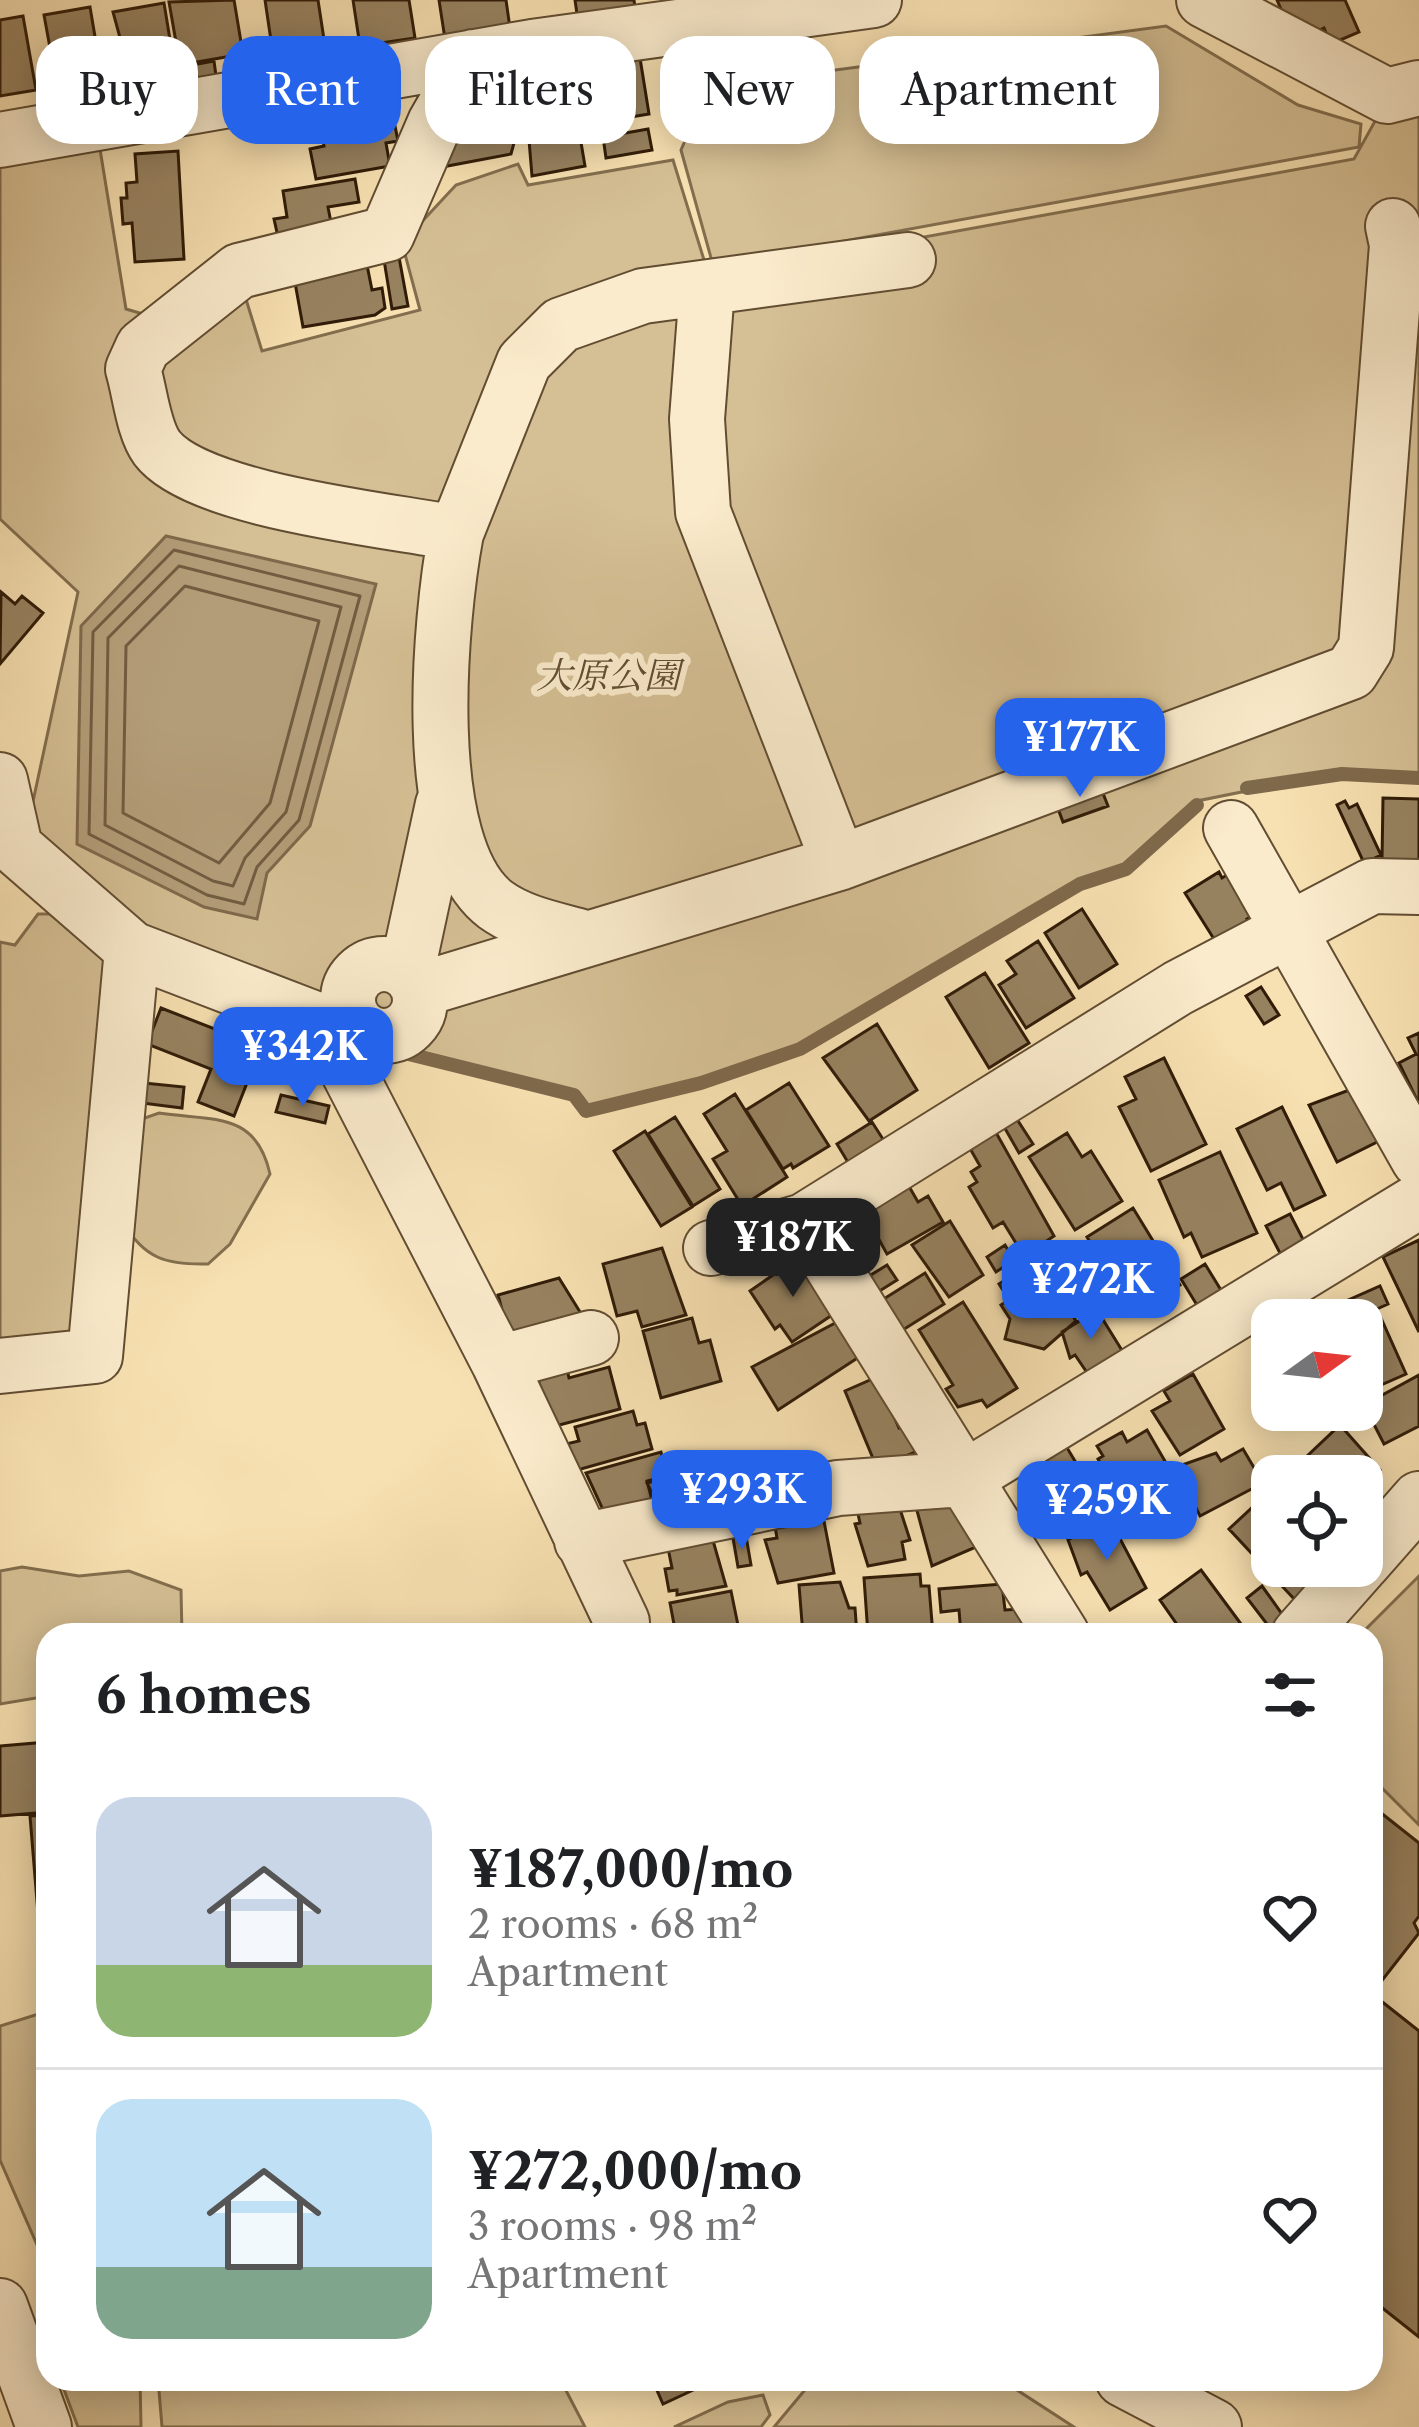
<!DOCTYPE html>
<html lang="en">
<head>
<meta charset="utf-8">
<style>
	:root { --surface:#fff; --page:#f2f2f2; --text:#202124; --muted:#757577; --line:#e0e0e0; --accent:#2563eb }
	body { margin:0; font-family:"Libre Caslon Text","Noto Serif JP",serif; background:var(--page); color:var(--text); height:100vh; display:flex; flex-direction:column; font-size:45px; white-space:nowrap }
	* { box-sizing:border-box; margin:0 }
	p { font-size:39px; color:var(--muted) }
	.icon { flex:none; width:66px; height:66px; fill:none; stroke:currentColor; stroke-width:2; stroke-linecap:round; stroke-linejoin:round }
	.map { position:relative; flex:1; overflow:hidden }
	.details { position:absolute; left:36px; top:1623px; width:1347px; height:768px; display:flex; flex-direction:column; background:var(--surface); border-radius:36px; box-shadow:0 6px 30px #0003 }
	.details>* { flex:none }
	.banner { position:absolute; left:36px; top:36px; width:1347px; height:108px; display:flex; gap:24px }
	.needle { width:78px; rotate:75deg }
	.buttons { position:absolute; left:1251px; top:1299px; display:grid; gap:24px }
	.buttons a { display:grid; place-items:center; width:132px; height:132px; border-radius:24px; background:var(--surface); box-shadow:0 6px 30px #0003; font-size:60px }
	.price { position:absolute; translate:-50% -102px; padding:0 27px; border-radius:24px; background:var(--accent); color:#fff; font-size:39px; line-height:78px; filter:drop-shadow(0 3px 6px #0008) }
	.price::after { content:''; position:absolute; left:50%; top:72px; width:36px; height:27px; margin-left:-18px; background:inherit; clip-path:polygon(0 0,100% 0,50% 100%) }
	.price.active { background:#222; color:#fff }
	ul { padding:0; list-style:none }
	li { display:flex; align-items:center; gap:36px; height:300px; padding:0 60px }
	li+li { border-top:3px solid var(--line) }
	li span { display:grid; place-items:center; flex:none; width:336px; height:240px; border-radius:36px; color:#555 }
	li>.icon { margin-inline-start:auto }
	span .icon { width:144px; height:144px; fill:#fffc; stroke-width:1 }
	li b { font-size:51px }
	h2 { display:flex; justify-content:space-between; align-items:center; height:144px; padding:0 60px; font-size:51px }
	.chip { padding:0 42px; border-radius:36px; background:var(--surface); box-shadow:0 6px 30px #0003; font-size:42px; line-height:108px }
	.chip.active { background:var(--accent); color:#fff }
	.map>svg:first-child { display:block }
</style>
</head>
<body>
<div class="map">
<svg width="1419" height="2427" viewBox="0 0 1419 2427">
	<rect width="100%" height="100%" fill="#f7e0b1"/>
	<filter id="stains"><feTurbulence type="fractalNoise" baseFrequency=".00167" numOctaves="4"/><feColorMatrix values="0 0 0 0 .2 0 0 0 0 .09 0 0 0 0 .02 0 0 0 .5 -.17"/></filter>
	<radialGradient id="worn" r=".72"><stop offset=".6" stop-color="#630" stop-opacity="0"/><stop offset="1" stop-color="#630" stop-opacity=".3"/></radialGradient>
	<path fill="#d5bf94" stroke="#826e4e" stroke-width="3" d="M1166,26L1298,105L1361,124L1359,147L713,265L681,150L708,87Z
		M1419,102V777L1341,772L1197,801L1127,866L1079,881L800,1046L701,1080L586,1107L574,1091L351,1034L163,945L26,834L78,592L0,519V158L99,143L126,309L160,319L241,283L262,351L420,310L402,243L456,185L518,164L528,185L673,160L709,276L1354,159L1379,114Z
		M38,914H50L105,957L87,1326L60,1346L0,1349V942L15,945Z
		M159,1113C213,1121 256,1111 270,1174L230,1244L208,1264C167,1265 144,1259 123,1222L133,1122Z
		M22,1567L79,1576L129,1571L181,1590L182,1635H48V1696L0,1704V1571Z
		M1419,1576V1825L1371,1777V1635H1360Z
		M48,2011V2333L40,2303L41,2254L0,2160V2026Z
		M60,2379H140L141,2427H78Z
		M158,2379H560L585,2427H162Z
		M814,2379H1000L1074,2427H774Z
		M763,2395L770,2415L761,2427H674L728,2402Z"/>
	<path fill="#b39d78" stroke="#7f694b" stroke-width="3" d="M166,536L376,584L310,826L267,873L257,919L204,907L77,844L81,626Z"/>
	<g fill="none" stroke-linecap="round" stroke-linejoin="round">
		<path stroke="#725c40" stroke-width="3" d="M174,550L360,596L299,820L257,867L244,904L207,895L89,834L93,632Z
			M179,566L341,607L286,812L245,858L233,886L213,881L105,825L108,638Z
			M185,586L319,621L270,803L219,863L123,813L126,646Z"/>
		<path stroke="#7f694b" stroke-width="14" d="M1247,788L1342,774L1419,778
			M356,1041L574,1095L586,1111L701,1083L800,1049L1080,884L1126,869L1197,805"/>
	</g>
	<path fill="#978260" stroke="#301c08" stroke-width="3" d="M234,0L243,54L180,65L169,2Z
		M265,0H318L325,46L273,54Z
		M353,0H409L415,38L360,46Z
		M439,0H506L510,28L445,39Z
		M575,0H634L636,16L577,14Z
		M1277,0H1345L1359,32L1331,44L1324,28L1313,33L1287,23Z
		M164,3L174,64L129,71L113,12Z
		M90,7L102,78L57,86L44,15Z
		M23,16L36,90L0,96V20Z
		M640,58L649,114L600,122L591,66Z
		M214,61L217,83L184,89L181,67Z
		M500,84L528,92L511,154L442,167L453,125L464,131L475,91L496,97Z
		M382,103L391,106L398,141L386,143L390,166L316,179L310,149L324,146L318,114Z
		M575,107L585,166L532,176L527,116Z
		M648,129L652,150L606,158L603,137Z
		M178,151L184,259L135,262L132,223L123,224L121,198H127L126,183L137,182L135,154Z
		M355,179L359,202L328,207L332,228L278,237L274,219L287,217L283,191Z
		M399,257L408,306L392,309L384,260Z
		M367,265L372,290L382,288L385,308L375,315L303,327L294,277Z
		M1,592L15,604L22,596L43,613L0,664Z
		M1097,778L1108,806L1063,822L1053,795Z
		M1383,798L1419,799V861L1382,860Z
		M1345,801L1349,808L1357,804L1381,855L1364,863L1337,805Z
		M1219,872L1222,878L1232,872L1257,913L1247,919L1251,926L1219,947L1185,893Z
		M1082,909L1117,964L1079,988L1045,933Z
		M1038,941L1074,998L1026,1028L999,985L1016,974L1007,961Z
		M985,973L1029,1043L989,1068L946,997Z
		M1261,987L1279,1015L1264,1024L1246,996Z
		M161,1008L261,1047L234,1116L198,1102L211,1069L147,1044Z
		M877,1024L917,1090L869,1121L823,1058Z
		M1419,1033V1104L1399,1063L1416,1054L1408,1038Z
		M1164,1058L1206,1144L1151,1171L1119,1107L1136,1099L1125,1077Z
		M144,1083L184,1087L182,1108L142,1103Z
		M789,1083L829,1146L793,1168L791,1164L783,1169L746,1110Z
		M1360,1086L1385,1138L1337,1162L1309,1105Z
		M735,1094L787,1177L742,1206L713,1159L727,1151L704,1114Z
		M281,1095L329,1106L325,1123L276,1112Z
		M1282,1107L1325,1195L1294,1210L1281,1183L1267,1190L1237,1129Z
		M1011,1110L1033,1144L1019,1153L999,1118Z
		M675,1117L720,1189L693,1206L648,1134Z
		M872,1122L888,1147L852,1169L837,1144Z
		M994,1129L1054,1236L1024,1256L1003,1222L993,1228L969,1187L977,1182L971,1172L980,1166L968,1145Z
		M645,1131L692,1207L661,1226L614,1151Z
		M1067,1133L1082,1157L1091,1151L1122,1201L1075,1230L1029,1157Z
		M1220,1152L1257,1233L1202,1257L1191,1233L1184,1237L1159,1180Z
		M903,1176L918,1202L928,1196L943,1222L887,1254L858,1202Z
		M1133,1208L1180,1285L1134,1314L1127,1301L1113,1310L1085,1264L1098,1256L1087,1237Z
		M1290,1214L1307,1247L1283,1259L1266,1226Z
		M950,1221L983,1275L949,1297L912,1245Z
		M1419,1240V1332L1383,1257Z
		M1005,1245L1014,1260L996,1272L987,1257Z
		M1058,1247L1091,1299L1073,1310L1040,1258Z
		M662,1248L686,1315L642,1327L637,1311L617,1316L603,1264Z
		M799,1257L835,1313L792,1342L780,1325L775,1329L750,1291Z
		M1038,1259L1076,1321L1044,1349L1005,1339L1010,1319L1001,1305L1009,1300L999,1284Z
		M1205,1264L1224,1295L1200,1310L1181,1279Z
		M887,1265L897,1280L870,1297L861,1281Z
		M925,1273L944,1304L898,1333L879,1302Z
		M559,1278L585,1320L510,1340L498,1295Z
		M1380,1286L1388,1304L1377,1309L1406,1374L1365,1392L1362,1320H1333L1328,1309Z
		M963,1302L1017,1388L987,1407L982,1400L958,1407L946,1389L953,1385L919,1330Z
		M1097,1310L1123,1352L1088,1374L1075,1355L1070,1358L1062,1332Z
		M692,1318L699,1343L710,1340L721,1381L661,1398L643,1331Z
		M839,1321L859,1357L778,1410L752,1367Z
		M566,1365L569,1378L609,1367L620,1409L552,1427L536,1373Z
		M1193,1374L1224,1429L1180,1455L1152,1411L1170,1401L1164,1391Z
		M1419,1375V1426L1384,1444L1364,1405Z
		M877,1377L899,1428L907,1425L918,1451L877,1468L845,1391Z
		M633,1411L637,1425L645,1423L652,1449L574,1471L566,1444L579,1441L575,1427Z
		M1340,1425L1380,1470L1362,1488V1476H1286Z
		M1147,1430L1177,1482L1162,1491L1173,1510L1132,1533L1118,1510L1124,1506L1098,1459L1103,1456L1097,1446L1122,1432L1127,1442Z
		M1063,1441L1094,1493L1053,1518L1021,1466Z
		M1243,1449L1263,1483L1200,1516L1176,1467L1216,1453L1221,1461Z
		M661,1452L667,1476L647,1481L652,1500L604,1512L586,1473Z
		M671,1476L684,1503L660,1510L647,1483Z
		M1272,1489V1566H1312L1321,1577L1295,1600L1229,1529Z
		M955,1500L976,1547L932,1566L916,1507Z
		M899,1506L910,1540L902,1542L905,1559L868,1566L855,1524L860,1523L858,1514Z
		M822,1511L834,1573L778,1583L765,1540L777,1538L774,1521Z
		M1108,1516L1146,1588L1110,1610L1087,1572L1081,1575L1068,1540Z
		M710,1530L726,1586L677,1595V1590L669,1591L665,1569L672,1568L666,1538Z
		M746,1536L751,1565L738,1567L733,1538Z
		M1201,1570L1244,1628L1234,1635H1178L1174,1629L1178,1626L1160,1600Z
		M920,1574L921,1586H929L933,1635H868L864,1578Z
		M840,1582L849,1608H855L857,1635H803L799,1585Z
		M1002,1584L1005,1610L1024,1609L1026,1633L961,1635L959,1610L941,1612L939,1589Z
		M1262,1586L1285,1618L1270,1628L1247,1598Z
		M731,1591L740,1635H676L670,1603Z
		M48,1742V1812L0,1816V1746Z
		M1371,1805L1419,1843V1916L1414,1923L1419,1933L1373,1992Z
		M48,1815V1925L39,1926L30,1816Z
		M39,1927H48V1997H46Z
		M1371,1993L1419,2031V2337L1371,2299Z
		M652,2379H717L663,2404Z"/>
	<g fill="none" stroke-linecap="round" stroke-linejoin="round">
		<g stroke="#624d32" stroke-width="58">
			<path id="minor" d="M1204,0L1387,96L1419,88
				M473,57L435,123L387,234L239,271L143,347L133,369C140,392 143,429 157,448C198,501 389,520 456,533L524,362L561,325L643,296L908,260
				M0,140L532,47L874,0
				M707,289L697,419L703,512L839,863
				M456,533C440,618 418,847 496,905C521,923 553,929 582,937
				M0,780L15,847L132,949L315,1019L333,1042L499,1363L622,1622V1635
				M1231,828L1419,1160
				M348 1000a36 36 0 1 1 72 0a36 36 0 1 1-72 0Z
				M407,971L443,804
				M419,990L839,863L1351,672L1366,648L1397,245L1393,226
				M711,1248L804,1221
				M499,1363L591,1338
				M0,1366L95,1356L132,949
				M582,1541L838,1488L963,1479L1419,1201
				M1362,1564L1419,1499
				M1062,1635L804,1221L1178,988L1372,886L1419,887
				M1299,1635L1360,1566
				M0,2306L44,2427
				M1123,2379L1214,2427"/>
		</g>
		<use href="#minor" stroke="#faebcc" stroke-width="54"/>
	</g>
	<g text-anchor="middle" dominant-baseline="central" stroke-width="12" stroke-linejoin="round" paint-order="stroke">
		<g font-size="36" font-style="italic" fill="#624d32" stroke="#faebcc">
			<text x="608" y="675">大原公園</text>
		</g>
	</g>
	<rect width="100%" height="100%" filter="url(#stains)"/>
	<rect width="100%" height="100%" fill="url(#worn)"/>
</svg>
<div class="buttons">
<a><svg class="needle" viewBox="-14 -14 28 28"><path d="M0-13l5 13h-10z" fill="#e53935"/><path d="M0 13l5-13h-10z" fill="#757577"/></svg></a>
<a><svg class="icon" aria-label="locate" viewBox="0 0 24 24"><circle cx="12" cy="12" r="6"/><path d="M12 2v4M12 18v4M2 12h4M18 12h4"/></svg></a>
</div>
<b class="price" style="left:1080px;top:800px">¥177K</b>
<b class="price" style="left:303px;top:1109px">¥342K</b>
<b class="price active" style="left:793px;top:1300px">¥187K</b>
<b class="price" style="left:1091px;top:1342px">¥272K</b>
<b class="price" style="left:742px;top:1552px">¥293K</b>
<b class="price" style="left:1107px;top:1563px">¥259K</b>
<div class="banner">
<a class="chip">Buy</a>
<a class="chip active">Rent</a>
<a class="chip">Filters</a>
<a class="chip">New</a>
<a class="chip">Apartment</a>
</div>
<section class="details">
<h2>6 homes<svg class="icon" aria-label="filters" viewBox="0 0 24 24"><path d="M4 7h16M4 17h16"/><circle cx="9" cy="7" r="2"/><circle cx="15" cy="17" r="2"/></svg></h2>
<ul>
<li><span style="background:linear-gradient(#c9d6e8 70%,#8fb573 0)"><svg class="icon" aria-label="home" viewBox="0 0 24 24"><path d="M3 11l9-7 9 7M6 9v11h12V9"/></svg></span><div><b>¥187,000/mo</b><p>2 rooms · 68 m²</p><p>Apartment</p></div><svg class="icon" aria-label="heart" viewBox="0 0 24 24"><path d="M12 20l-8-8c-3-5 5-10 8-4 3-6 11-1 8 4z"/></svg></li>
<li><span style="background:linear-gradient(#bfe0f5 70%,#7fa58c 0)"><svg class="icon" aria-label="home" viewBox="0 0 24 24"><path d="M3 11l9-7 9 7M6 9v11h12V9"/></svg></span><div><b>¥272,000/mo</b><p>3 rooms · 98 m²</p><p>Apartment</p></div><svg class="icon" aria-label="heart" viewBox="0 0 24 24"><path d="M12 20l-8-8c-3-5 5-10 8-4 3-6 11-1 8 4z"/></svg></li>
</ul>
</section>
</div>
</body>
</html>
